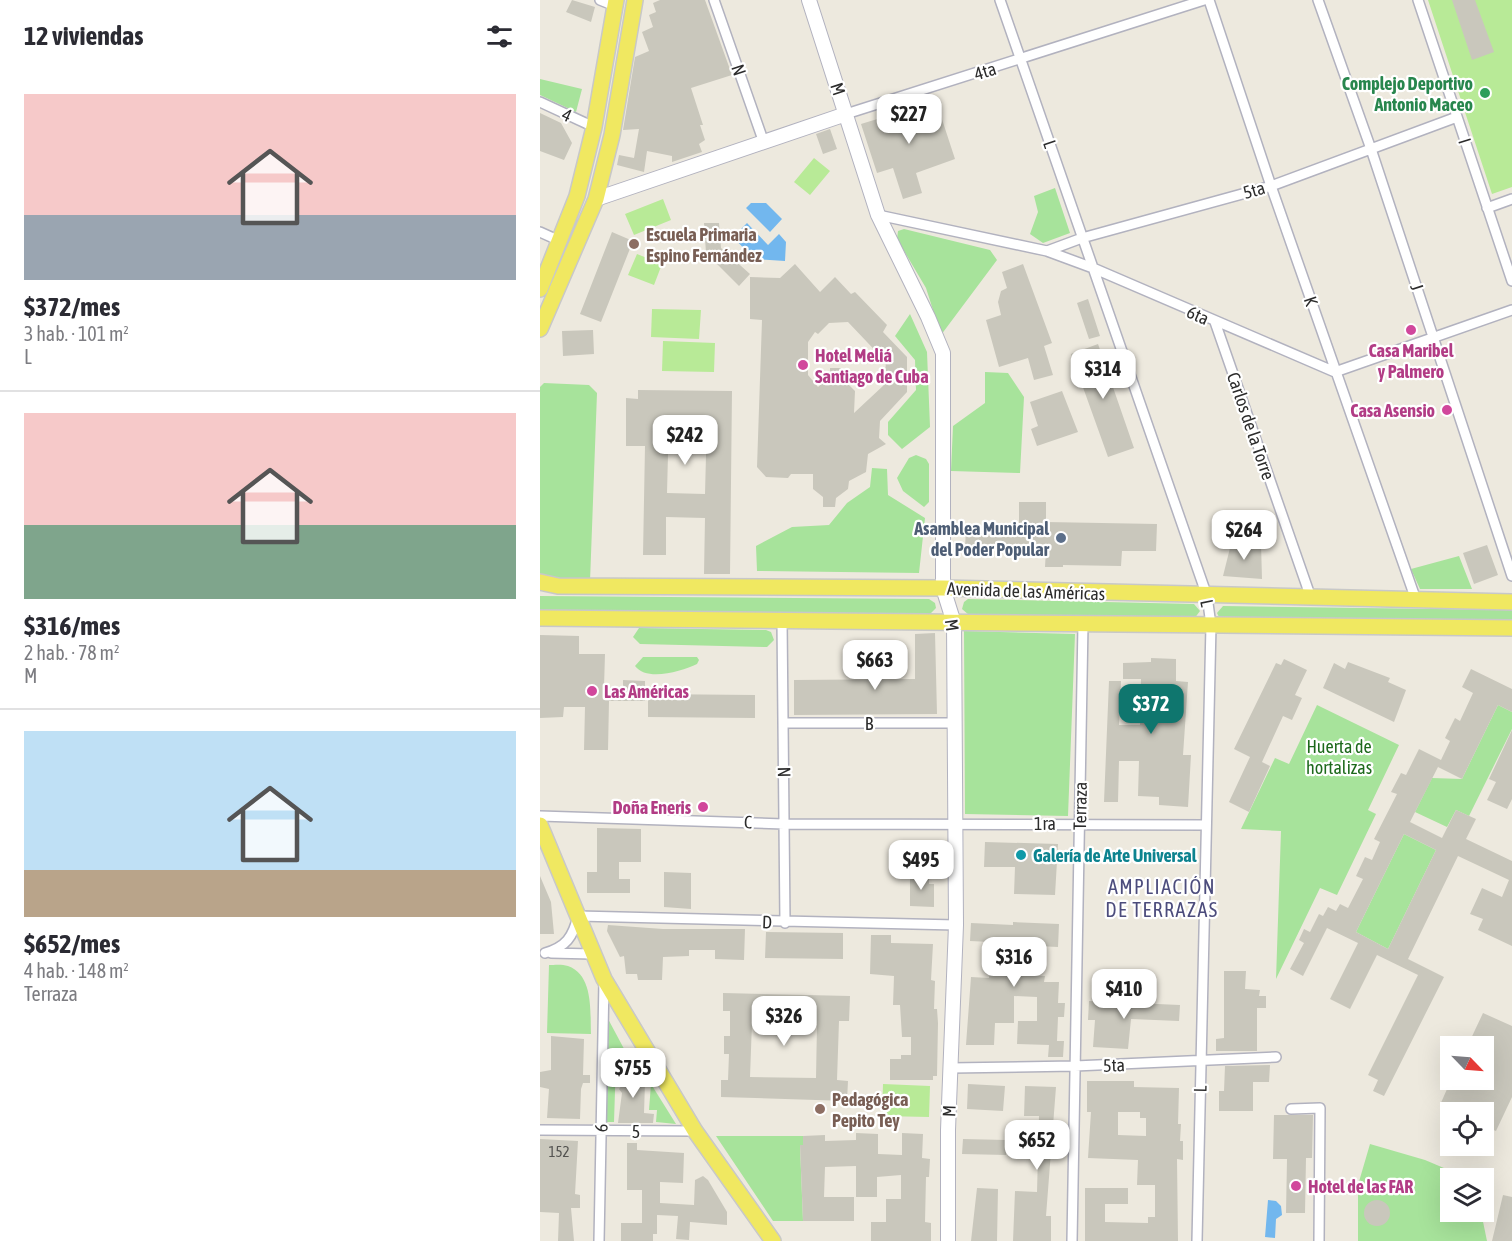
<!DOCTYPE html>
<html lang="es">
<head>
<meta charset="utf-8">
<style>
	:root { --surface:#fff; --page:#f2f2f3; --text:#2b2b33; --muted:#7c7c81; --line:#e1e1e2; --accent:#0f766e }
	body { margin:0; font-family:"Asap Condensed",sans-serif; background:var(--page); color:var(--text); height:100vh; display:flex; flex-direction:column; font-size:22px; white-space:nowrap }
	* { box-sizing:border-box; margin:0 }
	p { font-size:20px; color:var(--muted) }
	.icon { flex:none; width:33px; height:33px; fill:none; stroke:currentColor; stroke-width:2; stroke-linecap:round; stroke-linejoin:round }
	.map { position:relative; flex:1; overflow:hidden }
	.details { display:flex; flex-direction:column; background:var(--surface); width:540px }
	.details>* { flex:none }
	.needle { width:39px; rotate:115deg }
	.controls { position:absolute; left:900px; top:1036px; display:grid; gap:12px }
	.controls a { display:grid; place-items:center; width:54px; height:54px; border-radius:0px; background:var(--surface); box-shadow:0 6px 24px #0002; font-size:30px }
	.price { position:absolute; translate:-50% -51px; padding:0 14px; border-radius:12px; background:#fff; color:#222; font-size:20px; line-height:39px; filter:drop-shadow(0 2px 3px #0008) }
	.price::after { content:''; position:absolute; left:50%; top:36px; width:18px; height:14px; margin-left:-9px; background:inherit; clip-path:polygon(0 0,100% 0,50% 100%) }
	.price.on { background:var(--accent); color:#fff }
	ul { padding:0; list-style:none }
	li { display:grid; align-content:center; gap:12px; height:318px; padding:0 24px }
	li+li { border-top:2px solid var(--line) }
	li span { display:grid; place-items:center; height:186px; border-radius:0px; color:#555 }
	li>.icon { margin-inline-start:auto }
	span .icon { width:108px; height:108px; fill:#fffc; stroke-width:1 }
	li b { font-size:26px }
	h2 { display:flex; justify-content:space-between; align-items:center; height:72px; padding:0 24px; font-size:26px }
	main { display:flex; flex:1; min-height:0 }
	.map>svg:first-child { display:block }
</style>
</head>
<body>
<main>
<section class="details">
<h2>12 viviendas<svg class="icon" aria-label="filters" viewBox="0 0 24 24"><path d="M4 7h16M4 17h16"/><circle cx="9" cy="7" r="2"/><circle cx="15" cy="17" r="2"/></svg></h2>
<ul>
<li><span style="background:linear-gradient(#f6c9c9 65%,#9aa5b1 0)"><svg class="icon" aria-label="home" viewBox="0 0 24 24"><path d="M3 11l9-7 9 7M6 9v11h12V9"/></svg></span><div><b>$372/mes</b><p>3 hab. · 101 m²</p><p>L</p></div></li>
<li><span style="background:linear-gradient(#f6c9c9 60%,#7fa58c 0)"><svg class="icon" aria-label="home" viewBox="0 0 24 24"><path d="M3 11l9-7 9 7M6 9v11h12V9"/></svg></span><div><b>$316/mes</b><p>2 hab. · 78 m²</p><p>M</p></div></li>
<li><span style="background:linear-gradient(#bfe0f5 75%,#b9a48a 0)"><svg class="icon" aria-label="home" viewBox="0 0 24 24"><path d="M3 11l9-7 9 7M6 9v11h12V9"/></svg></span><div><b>$652/mes</b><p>4 hab. · 148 m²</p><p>Terraza</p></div></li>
</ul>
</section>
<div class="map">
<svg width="972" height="1241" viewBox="0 0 972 1241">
	<rect width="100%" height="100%" fill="#ede9de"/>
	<path fill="#a7e39b" d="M0,79L42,89L36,112L0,95Z
		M515,188L530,233L503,243L490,234L498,212L494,196Z
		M364,229L450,250L457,260L401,335L386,288L357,239L358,231Z
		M370,314L387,352L390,427L362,449L348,435V422L376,390L375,360L355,336Z
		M445,372L468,373L484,397L480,473L411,471L413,426L445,403Z
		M4,383L49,385L57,393L50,582L5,580L0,576V387Z
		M376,455L386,459L389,464V502L384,507L363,491L357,478L369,458Z
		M332,468L347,469L348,495L385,518L379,573L217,571L216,546L252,527L289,525L307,503L330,487Z
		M919,556L932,589H880L871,569Z
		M0,596L389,599L395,603L396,608L389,615L0,611Z
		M428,599L654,604L660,611L654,619L429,615L422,609L424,602Z
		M683,606L972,610V623L680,619L677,613Z
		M99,628L226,630L231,632L234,640L227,647L100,644L93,637Z
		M424,631L535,634L528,816L425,814Z
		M103,657H157L159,660L157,664C142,671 107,682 95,666Z
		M777,705L859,745L828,810L836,814L797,895L780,888L736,979L741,831L701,829L735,758L749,764Z
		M958,705L972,712V729L929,816L916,810L907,827L875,812L892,778L922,779Z
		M864,834L896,850L848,949L816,932Z
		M9,965C14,965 22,964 28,966C54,975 50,1013 51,1034L7,1033Z
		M67,1017L90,1060H76L74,1122H67Z
		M111,1084L136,1124L116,1122L117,1110H109Z
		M176,1136H263V1145L260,1146L263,1221H233Z
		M830,1144L885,1160L930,1179H910V1212H941L947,1241H818V1185Z"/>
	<path fill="#b8ea97" d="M888,0H972V187L952,194Z
		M274,158L290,171L270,195L254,182Z
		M123,199L131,220L94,235L85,214Z
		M97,254L122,264L114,285L88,275Z
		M112,309L161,310L159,339L111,337Z
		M123,341L175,343L174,372L122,371Z
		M343,1084L390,1086L389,1117L342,1116Z"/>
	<path fill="#72b7ee" d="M211,203H226L242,219L230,232L206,208Z
		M207,223L228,245L239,234L246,242L245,261L214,259L193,237Z
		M728,1200L736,1201L741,1206L742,1215L736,1219L735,1238L725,1237Z"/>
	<path fill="#c9c7bc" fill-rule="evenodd" d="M32,0L55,7L51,22L26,12Z
		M120,0H165L192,75L151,88L163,125H160L165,140L159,144L162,152L132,162V156L107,151L104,172L77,165L79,155L94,158L99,129L83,130L95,57L109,51L102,32L113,27L109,15L116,12L113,3Z
		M912,0H935L954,52L932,60Z
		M396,101L415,159L376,173L382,193L363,199L353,168L337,173L321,124Z
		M0,113L21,123L32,143L24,160L0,151Z
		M290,129L297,149L283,154L276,134Z
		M164,223H179L181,248L210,274L199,286L166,253Z
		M72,232L93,241L61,322L40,314Z
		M255,264L280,292L295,277L311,294L315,292L347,325L343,332L367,357V392L340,421L339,438L346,444L328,454L326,472L309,481L308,489L296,498L295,507H283V497L273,489V474H251L248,478L226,477L217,467L222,320L210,319V277L240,278ZM308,322L346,362L344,385L314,413L315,391L302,378L301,368H290V376L278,387L268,375V342L275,332L278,334L289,323Z
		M483,264L512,343L504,346L513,375L494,380L488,358L459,367L446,320L461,315L458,302L461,291L467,288L462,272Z
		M548,299L560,336L549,339L537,303Z
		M53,330L54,354L23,356L22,331Z
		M558,344L594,448L568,457L531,354Z
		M98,390L192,391L190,574H164L165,518L126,517V555H103L105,446H86V398L98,399ZM129,416L167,417L165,494L127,493Z
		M522,391L538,432L497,446L491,429L498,426L490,402Z
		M479,502H506V522L617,524L616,551H582L581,566L523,565V567H505L506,549L425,548L426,527H479Z
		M721,543L722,579L683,576L691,544Z
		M947,545L958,575L934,584L923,553Z
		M395,633L397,714L254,715V680L375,679V634Z
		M0,635L39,636V654H65L64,687H83V680L105,681V701H69L68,750H44L45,707H24L23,717L0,718Z
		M611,658L636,659V681L648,682L643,755H651L648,807L619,805V797L598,796L599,761H579L578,802H564L569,681H581L579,725H600L601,679H583V663L611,662Z
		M744,659L767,670L755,695L762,698L752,720L743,716L722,762L730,766L709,812L689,802L710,757L694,749L736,663L741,665Z
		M808,662L850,678L848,682L866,690L854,722L783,688L794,663L805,669Z
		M931,669L972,689V712L958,705L922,779L898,767L899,765L870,822L902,838L916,810L936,819L926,839L972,861V946L938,930L943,919L930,914L942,888L962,897L969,880L918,856L868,959L904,977L844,1096L833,1091L838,1080L828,1075L878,975L837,955L810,1009L790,999L818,943L787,928L763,976L750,969L764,943L759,940L764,929L770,932L779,914L783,916L788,907L796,911L800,904L808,908L823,879L816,876L825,857L832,860L840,842L834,839L857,794L851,792L861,773L866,775L879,749L901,760L910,741L905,738L915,718L920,721L933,693L922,687ZM864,834L896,850L848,949L816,932Z
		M108,694L215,695V718L108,717Z
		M972,730V799L967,809L947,800L956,782L949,779Z
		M57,828L101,829V862H79V879H90V893H47V872H57Z
		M445,842L518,844L515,895L474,894L475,867H444Z
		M124,872L151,873V909L124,907Z
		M370,873L389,877V884H394V907L370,906Z
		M0,876L11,902L14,934H0Z
		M473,922L519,924L518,947L475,945L473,975L505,976L504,982H519L518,1003H525L524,1017H518L517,1041H524L523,1057H508L509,1045L477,1044L478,1021H497V997L474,996V1023H455L454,1045H426L431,977L449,978L451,942L430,941L431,923L473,925Z
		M68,925L123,929H205L204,960L175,959V950H149V956L123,957L122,980H98L97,974H86L84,956L80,957L67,931Z
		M226,932L303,933V959L225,958Z
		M331,935H351V943L393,944L391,980L395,981L394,1009H397L398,1023L397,1076H393V1080H350V1059H361V1055H371V1037H362L360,1005H353L354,976L330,974Z
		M684,971H706L705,989L720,990L719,996H726V1008H717V1051H676V1039L684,1038Z
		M183,993L310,996L309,1021H299L297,1080L308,1081L307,1101L181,1097V1080H188L189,1054H184V1036H190V1011H183ZM212,1022L277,1024L276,1078L210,1077Z
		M549,1001L640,1005L639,1021L591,1019L588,1049L553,1047L555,1020H548Z
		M943,1013L972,1026V1097L956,1131L944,1126V1113H917L900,1105L911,1080H944V1047H927Z
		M11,1036L44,1039L43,1075H50V1083H43L41,1089L40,1119L7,1118L9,1089L0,1087V1072L11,1070Z
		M83,1065H91L105,1083L104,1113L114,1114L113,1123H78L82,1093L79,1089L83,1084Z
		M730,1065L729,1082H713V1111H679V1091H684L685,1066Z
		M547,1081H594V1087L639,1088L638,1124H641L640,1141H643V1160L637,1159L638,1241H545V1188H588V1204H565V1222L608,1223V1217H615V1185H597L598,1160L548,1158L551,1112H547ZM578,1112H600V1118H606V1136L578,1135Z
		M428,1084L465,1086L463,1111L427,1109Z
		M485,1086L516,1087L506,1216H511V1241H473L475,1191L497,1192L499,1116H484Z
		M734,1115H773L772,1158H766L765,1213H746L747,1159H733Z
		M316,1133L338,1134V1154L362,1155V1133L383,1134L382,1158L390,1159L389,1177H386L385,1222L391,1223V1241H331V1222H346V1199H361V1175L337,1177V1197H316V1166L285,1167L284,1197H314V1221H263L260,1145H263V1136L285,1135V1141L316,1140Z
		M0,1139L38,1141L35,1194L40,1195V1208H31L34,1241H18L19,1213L0,1212Z
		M423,1139L466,1140V1155L422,1154Z
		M87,1143H97V1150L144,1153L143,1183L120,1182V1203L154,1205L155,1180L163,1176L168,1180L187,1212V1225L150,1222L149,1240L136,1239L138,1216L117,1215V1234H113V1241H81V1223H102V1190H87Z
		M437,1188L458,1189L457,1241H431Z
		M963,1195L972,1197V1241H952Z
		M824 1213a13 13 0 1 1 26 0a13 13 0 1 1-26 0Z"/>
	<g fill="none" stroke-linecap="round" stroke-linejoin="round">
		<g stroke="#b2b2bf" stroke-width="12">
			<path id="street" d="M60,0L75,6
				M174,0L223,140
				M460,0L667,596L671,625L657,1241
				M669,0L731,186L876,600
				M778,0L831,149L972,576
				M878,0L972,281
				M0,102L54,127
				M306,114L664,0
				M947,208L972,199
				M338,215L507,251L553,268L795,372L972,310
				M0,232L20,241
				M507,251L542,238L731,186L917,117
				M675,322L771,598
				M242,620L245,923
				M243,723H415
				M0,816L244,824L666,825
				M5,953C26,947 33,937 38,916L416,925
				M11,953L52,954
				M411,1068L535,1066L736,1057
				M751,1109L780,1108L779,1241
				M0,1130L155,1131
				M59,1241L64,981
				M532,1241L543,624"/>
		</g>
		<g stroke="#b2b2bf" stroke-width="16">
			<path id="secondary" d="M269,0L338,215L388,317L403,353V588L414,623L416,925L408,1130V1241
				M56,199L306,114"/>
		</g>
		<g stroke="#c8c8c8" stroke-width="18">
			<path id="primary" d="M0,289L37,196L54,127L76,0
				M0,329L56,199L72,135L95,0
				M0,582L18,586L403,588L972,602
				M0,618L972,628
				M0,825L64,979L155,1131L233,1241"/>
		</g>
		<use href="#street" stroke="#fff" stroke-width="9"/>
		<use href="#secondary" stroke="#fff" stroke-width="14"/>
		<use href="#primary" stroke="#f0e861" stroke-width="15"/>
	</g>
	<circle fill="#2e9e5b" stroke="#fff" stroke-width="2" cx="945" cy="93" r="6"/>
	<g fill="#8d6e63" stroke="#fff" stroke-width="2">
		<circle cx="94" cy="244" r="6"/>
		<circle cx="280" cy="1109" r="6"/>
	</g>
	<g fill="#d1479c" stroke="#fff" stroke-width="2">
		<circle cx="871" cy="330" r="6"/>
		<circle cx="263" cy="365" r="6"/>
		<circle cx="907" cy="410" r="6"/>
		<circle cx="52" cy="691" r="6"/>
		<circle cx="163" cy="807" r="6"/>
		<circle cx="756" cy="1186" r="6"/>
	</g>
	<circle fill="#5c6f8a" stroke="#fff" stroke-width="2" cx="521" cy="538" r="6"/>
	<circle fill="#0f9aa8" stroke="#fff" stroke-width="2" cx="481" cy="855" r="6"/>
	<g text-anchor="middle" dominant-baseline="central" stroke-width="4.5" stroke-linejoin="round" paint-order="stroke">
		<g font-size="15" fill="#535350">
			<text x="19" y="1151">152</text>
		</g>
		<g font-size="18" fill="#2c2c2c" stroke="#fff">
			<text transform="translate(199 70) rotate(71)">N</text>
			<text transform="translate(445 71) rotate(-17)">4ta</text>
			<text transform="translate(298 89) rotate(72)">M</text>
			<text transform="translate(27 115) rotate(25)">4</text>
			<text transform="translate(925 141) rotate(72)">I</text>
			<text transform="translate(510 144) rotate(71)">L</text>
			<text transform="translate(714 190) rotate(-16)">5ta</text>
			<text transform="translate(877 287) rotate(72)">J</text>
			<text transform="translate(771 301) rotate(71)">K</text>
			<text transform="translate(658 315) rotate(24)">6ta</text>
			<text transform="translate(711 426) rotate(71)">Carlos de la Torre</text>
			<text transform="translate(486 591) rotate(2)">Avenida de las Américas</text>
			<text transform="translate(667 603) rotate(78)">L</text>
			<text transform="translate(412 625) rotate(82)">M</text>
			<text x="329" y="723">B</text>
			<text transform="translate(244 772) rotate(-91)">N</text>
			<text transform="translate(540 806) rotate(-89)">Terraza</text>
			<text transform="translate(208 822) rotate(2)">C</text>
			<text x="505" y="823">1ra</text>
			<text transform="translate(227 922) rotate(2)">D</text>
			<text transform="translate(574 1065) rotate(-2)">5ta</text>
			<text transform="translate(660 1089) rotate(-89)">L</text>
			<text transform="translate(409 1111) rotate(-88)">M</text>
			<text transform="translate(61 1128) rotate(-89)">6</text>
			<text x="96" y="1131">5</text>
		</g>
		<g font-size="18" font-weight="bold" fill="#27864d" stroke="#fff" text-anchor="end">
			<text x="933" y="83">Complejo Deportivo<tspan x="933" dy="21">Antonio Maceo</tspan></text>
		</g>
		<g font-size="18" font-weight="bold" fill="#785e54" stroke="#fff" text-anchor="start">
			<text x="106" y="234">Escuela Primaria<tspan x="106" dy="21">Espino Fernández</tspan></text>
			<text x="292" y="1099">Pedagógica<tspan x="292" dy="21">Pepito Tey</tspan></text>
		</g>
		<g font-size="18" font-weight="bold" fill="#b23c85" stroke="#fff" text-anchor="start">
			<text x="871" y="350" text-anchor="middle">Casa Maribel<tspan x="871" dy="21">y Palmero</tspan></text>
			<text x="275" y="355">Hotel Meliá<tspan x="275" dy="21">Santiago de Cuba</tspan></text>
			<text x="895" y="410" text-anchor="end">Casa Asensio</text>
			<text x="64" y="691">Las Américas</text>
			<text x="151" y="807" text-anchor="end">Doña Eneris</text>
			<text x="768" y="1186">Hotel de las FAR</text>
		</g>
		<g font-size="18" font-weight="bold" fill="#4e5e75" stroke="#fff" text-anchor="end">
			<text x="509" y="528">Asamblea Municipal<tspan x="509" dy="21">del Poder Popular</tspan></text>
		</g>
		<g font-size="18" fill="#1d691b" stroke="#fff">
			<text x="799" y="746">Huerta de<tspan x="799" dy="21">hortalizas</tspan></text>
		</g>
		<g font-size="18" font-weight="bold" fill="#0d838f" stroke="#fff" text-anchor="start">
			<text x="493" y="855">Galería de Arte Universal</text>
		</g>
		<g font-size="20" letter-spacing="1.5" fill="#4c4c7c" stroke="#fff">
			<text x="622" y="886">AMPLIACIÓN<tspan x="622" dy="23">DE TERRAZAS</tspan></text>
		</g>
	</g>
</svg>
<div class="controls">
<a><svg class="needle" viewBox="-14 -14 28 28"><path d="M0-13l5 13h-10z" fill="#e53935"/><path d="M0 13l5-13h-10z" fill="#7c7c81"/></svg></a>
<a><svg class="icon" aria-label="locate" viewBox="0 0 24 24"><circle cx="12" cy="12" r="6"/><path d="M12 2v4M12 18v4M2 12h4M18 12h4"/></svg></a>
<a><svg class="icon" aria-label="layers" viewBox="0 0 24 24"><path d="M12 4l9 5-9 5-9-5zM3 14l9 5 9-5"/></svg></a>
</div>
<b class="price" style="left:369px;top:145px">$227</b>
<b class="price" style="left:563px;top:400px">$314</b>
<b class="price" style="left:145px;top:466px">$242</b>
<b class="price" style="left:704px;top:561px">$264</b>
<b class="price" style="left:335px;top:691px">$663</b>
<b class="price on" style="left:611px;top:735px">$372</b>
<b class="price" style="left:381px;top:891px">$495</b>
<b class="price" style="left:474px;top:988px">$316</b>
<b class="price" style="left:584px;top:1020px">$410</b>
<b class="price" style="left:244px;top:1047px">$326</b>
<b class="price" style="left:93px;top:1099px">$755</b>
<b class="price" style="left:497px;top:1171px">$652</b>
</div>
</main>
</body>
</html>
